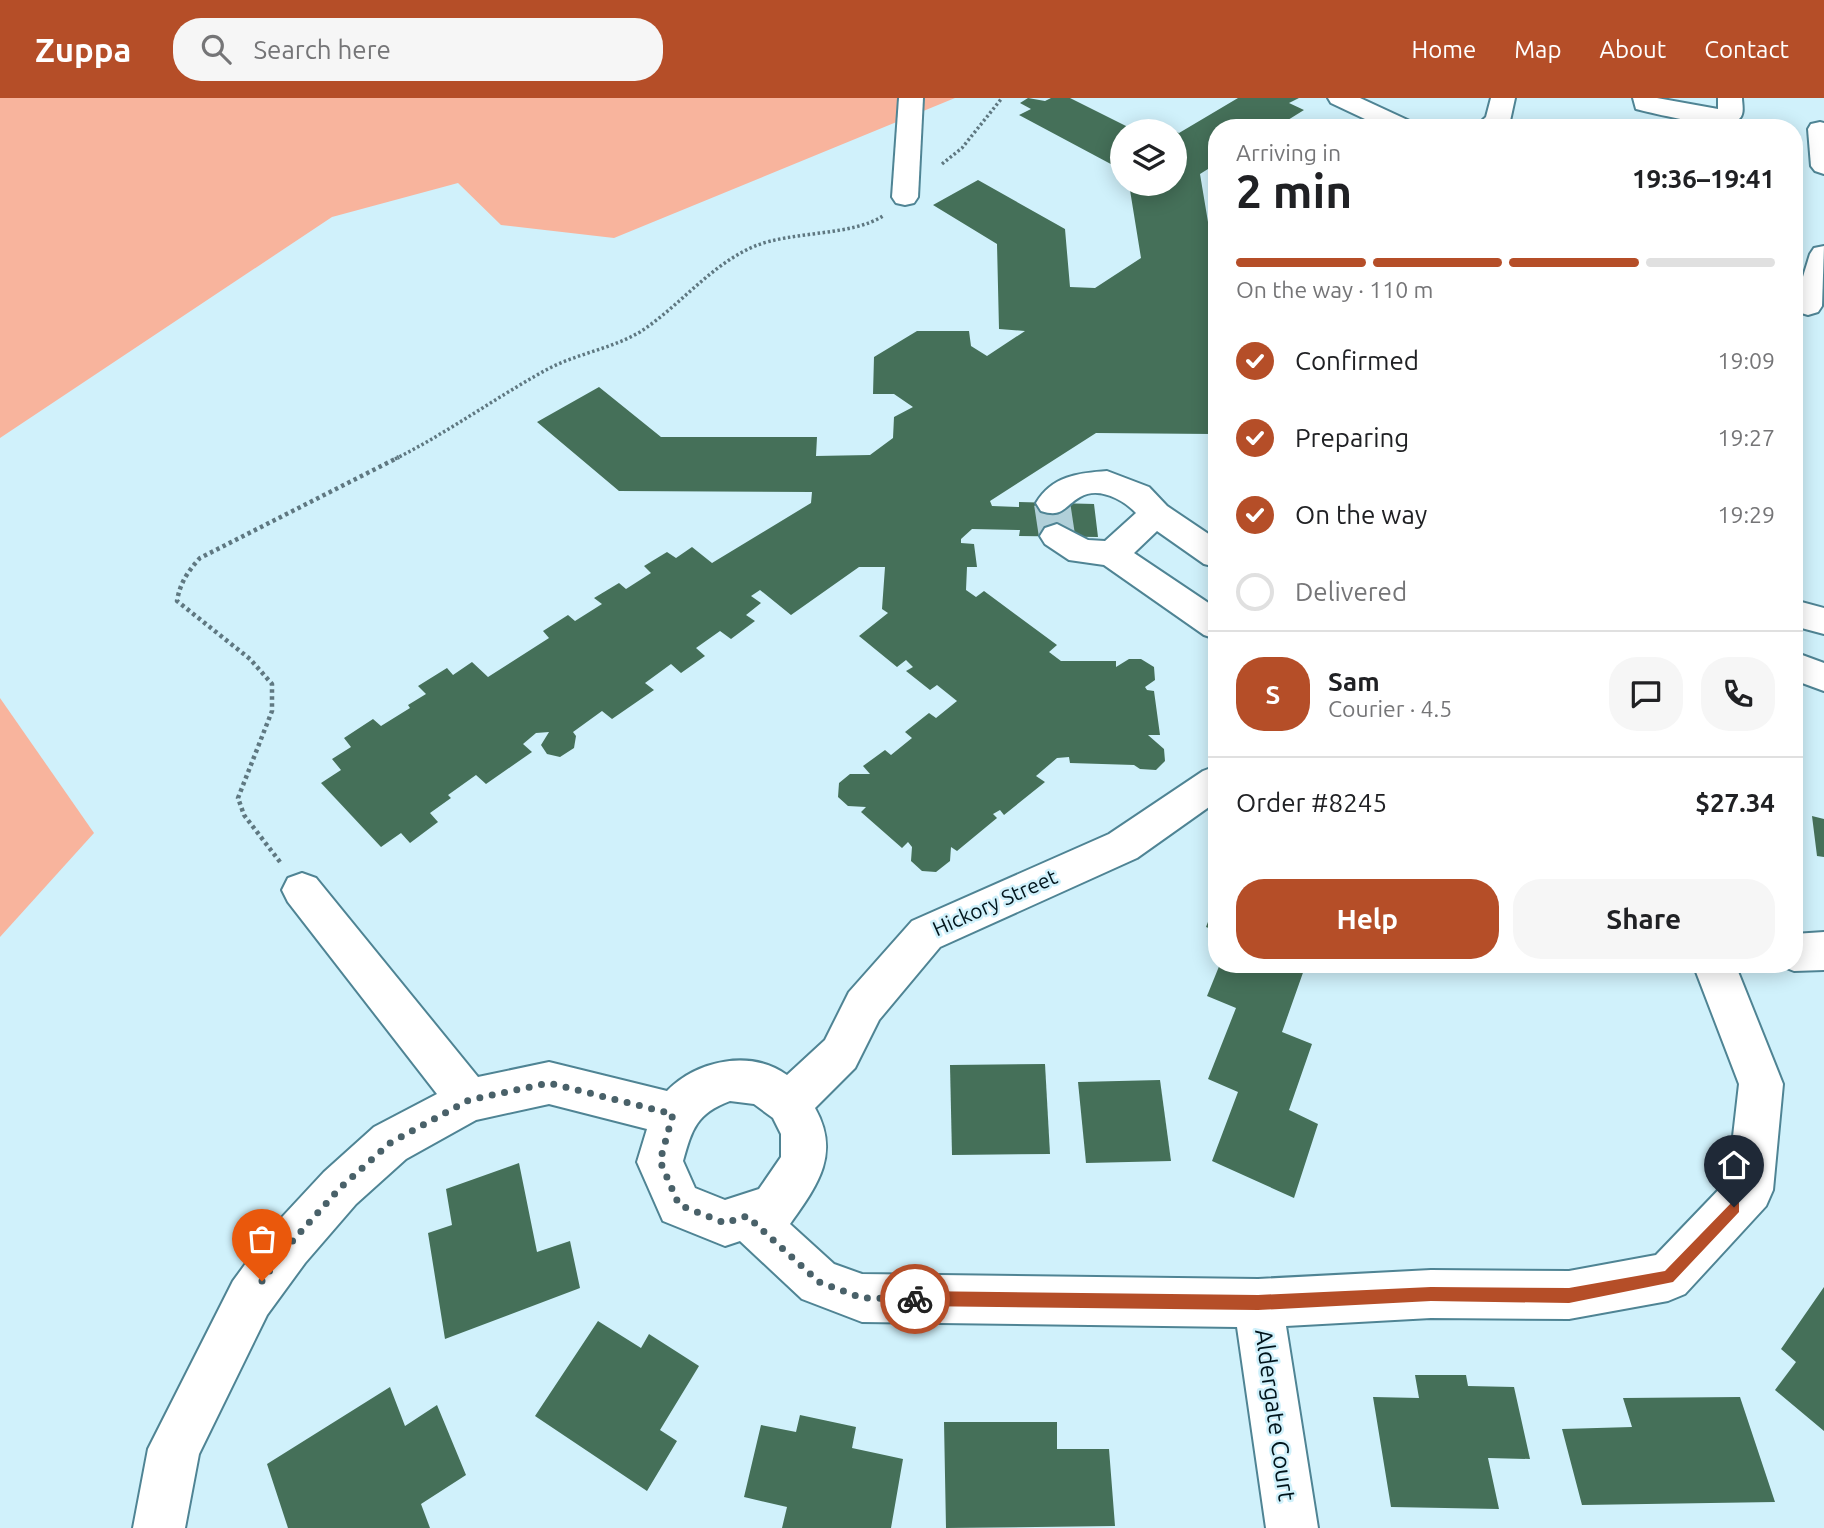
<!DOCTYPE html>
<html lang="en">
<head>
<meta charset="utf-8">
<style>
	body { margin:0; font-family:Ubuntu,sans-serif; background:#f6f6f6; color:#202124; height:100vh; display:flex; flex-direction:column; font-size:26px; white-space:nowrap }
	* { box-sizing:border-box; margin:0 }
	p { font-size:23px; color:#757577 }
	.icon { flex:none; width:38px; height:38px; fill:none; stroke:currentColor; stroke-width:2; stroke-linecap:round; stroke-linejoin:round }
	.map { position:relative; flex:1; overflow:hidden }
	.details { position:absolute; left:1208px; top:21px; width:595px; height:854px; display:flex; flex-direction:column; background:#fff; border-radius:28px; box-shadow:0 4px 18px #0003 }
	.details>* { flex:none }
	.buttons { position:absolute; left:1110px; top:21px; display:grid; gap:14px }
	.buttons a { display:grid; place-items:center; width:77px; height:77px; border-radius:50%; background:#fff; box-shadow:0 4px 18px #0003; font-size:35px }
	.pin { position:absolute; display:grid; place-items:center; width:60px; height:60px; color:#fff; margin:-72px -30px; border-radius:50% 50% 50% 0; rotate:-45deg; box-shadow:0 0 7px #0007 }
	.pin .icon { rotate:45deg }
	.courier { position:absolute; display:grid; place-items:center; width:70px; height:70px; margin:-35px; border:5px solid #b54e28; border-radius:50%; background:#fff; color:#222; box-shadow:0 2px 9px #0007 }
	.overview em { font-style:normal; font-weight:700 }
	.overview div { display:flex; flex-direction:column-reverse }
	.overview { display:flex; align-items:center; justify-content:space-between; height:119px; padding:0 28px }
	h1 { font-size:46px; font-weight:700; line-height:52px }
	.bar { display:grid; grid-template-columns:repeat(4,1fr); gap:10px 7px; align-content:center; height:84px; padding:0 28px }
	.bar i { height:9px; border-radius:5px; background:#e0e0e0 }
	.bar .current { background:#b54e28 }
	.bar p { grid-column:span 4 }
	.line { display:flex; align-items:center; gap:18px; padding:0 28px; border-top:2px solid #e0e0e0 }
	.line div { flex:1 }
	.round { display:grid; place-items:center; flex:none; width:74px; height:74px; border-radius:28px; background:#f6f6f6 }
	ol { padding:0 28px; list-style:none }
	li { display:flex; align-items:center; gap:21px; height:77px }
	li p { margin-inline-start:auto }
	li .icon { padding:7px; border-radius:50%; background:#b54e28; color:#fff; stroke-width:4 }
	li:last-child { color:#757577 }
	li i { width:38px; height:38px; border:4px solid #e0e0e0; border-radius:50% }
	.button { display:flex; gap:14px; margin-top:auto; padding:14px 28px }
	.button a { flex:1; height:80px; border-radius:28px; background:#b54e28; color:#fff; font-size:28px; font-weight:700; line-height:80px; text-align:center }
	.button a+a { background:#f6f6f6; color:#202124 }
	header { display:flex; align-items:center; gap:42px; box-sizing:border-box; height:98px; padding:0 35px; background:#b54e28; color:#fff }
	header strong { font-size:33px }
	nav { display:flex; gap:38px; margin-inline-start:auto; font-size:24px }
	.search { width:490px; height:63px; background:#f6f6f6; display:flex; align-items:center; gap:18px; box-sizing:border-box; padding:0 24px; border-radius:28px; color:#757577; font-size:26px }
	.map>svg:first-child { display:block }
	.green { fill:#f8b49d }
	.building { fill:#457059 }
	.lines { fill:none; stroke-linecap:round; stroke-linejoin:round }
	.minor-tunnel { stroke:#b1d0d9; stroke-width:36; stroke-dasharray:36 18; stroke-linecap:butt }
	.minor-casing { stroke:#4f8494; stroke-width:4 }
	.path-far1 { stroke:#5f7881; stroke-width:3.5; stroke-dasharray:2.5 2.5; stroke-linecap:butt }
	.path { stroke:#5f7881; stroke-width:4.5; stroke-dasharray:3.5 3.5; stroke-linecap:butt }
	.minor { fill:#fff; fill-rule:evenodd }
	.route { fill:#b54e28 }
	.done { stroke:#496169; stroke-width:7; stroke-dasharray:0 12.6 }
	.labels { text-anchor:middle; stroke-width:5; stroke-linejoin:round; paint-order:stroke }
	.street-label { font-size:21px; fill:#01141b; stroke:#d0f1fb }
	.near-street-label { font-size:24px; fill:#01141b; stroke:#d0f1fb }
</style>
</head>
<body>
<header>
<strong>Zuppa</strong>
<div class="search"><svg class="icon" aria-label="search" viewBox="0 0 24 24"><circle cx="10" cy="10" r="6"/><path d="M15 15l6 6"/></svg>Search here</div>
<nav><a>Home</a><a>Map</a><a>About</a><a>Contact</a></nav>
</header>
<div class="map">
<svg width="1824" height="1430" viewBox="0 0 1824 1430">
	<rect width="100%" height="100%" fill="#d0f1fb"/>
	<g class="green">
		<polygon points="0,0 955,0 614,140 501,127 458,85 332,119 0,340"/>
		<polygon points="0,600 94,735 0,839"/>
	</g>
	<g class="building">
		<polygon points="1028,0 1045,3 1051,0 1070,0 1136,33 1122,33 1122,72 1019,17 1031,11 1020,5"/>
		<polygon points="1238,0 1299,0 1289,5 1304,12 1275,30 1216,30 1216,66 1200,76 1213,154 1216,156 1216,339 1212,336 1096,335 990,403 992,408 1019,409 1019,404 1094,406 1098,439 1019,438 1020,432 972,431 961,441 961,445 974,446 977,469 967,469 966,492 976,499 984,493 1057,547 1049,554 1061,563 1116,563 1116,569 1129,561 1141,561 1154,569 1155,582 1145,589 1147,592 1154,593 1160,637 1148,637 1164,651 1165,663 1156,672 1140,671 1134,667 1070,665 1069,659 1057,660 1036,678 1045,684 1004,717 1000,712 993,716 997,720 957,753 951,749 950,763 936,774 922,773 911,763 912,749 908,744 902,750 861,714 866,709 848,708 838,699 839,685 850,676 870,676 863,668 885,652 891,657 912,640 905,634 929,615 936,620 957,603 937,587 930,592 906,573 913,569 906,562 897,569 859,538 888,515 882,511 885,469 859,469 791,517 760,492 751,498 761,505 746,517 755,523 731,541 720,533 696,550 705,558 681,575 671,566 645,585 654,592 612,621 602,613 573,634 576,638 574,650 560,659 547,656 541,647 549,634 536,635 523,646 532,654 486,686 476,677 448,697 451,700 430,715 438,724 410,745 401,735 381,749 321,685 341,672 332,661 351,649 344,640 373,621 381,628 410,610 408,607 426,596 418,588 447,570 453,577 472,564 488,579 549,540 543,533 568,517 575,523 602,506 594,500 619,485 626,491 651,475 644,468 667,454 676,460 692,449 712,465 811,405 812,394 619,393 537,324 599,289 661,339 817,339 816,358 870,357 893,340 894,319 913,309 894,296 873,296 874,259 917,233 969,233 971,248 987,258 1025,233 999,231 997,146 933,107 978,82 1065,131 1070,189 1095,190 1141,160 1129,86 1174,86 1174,33 1140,33 1148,28 1165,28 1179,35"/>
		<polygon points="1812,718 1824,721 1824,759 1817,758"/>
		<polygon points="1216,803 1216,833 1206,829"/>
		<polygon points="1220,866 1299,866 1305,869 1282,934 1312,946 1289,1012 1318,1026 1294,1100 1212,1063 1238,994 1208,981 1236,910 1207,898"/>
		<polygon points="1045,966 1050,1056 952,1057 950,967"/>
		<polygon points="1160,982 1171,1063 1086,1065 1078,984"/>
		<polygon points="519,1065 537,1154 570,1143 580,1190 445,1241 428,1135 452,1127 446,1091"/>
		<polygon points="1824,1189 1824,1333 1775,1292 1796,1264 1781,1251"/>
		<polygon points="598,1223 641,1250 649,1236 699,1268 660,1332 677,1343 647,1393 535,1318"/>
		<polygon points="1415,1277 1466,1277 1468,1288 1514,1289 1530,1361 1488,1360 1499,1411 1391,1409 1373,1299 1419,1300"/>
		<polygon points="390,1289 405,1328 437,1307 466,1377 421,1406 430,1430 288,1430 267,1366"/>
		<polygon points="1740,1299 1775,1404 1582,1407 1562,1331 1632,1329 1623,1300"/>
		<polygon points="800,1317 856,1329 852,1350 903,1361 891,1430 782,1430 787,1409 744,1399 761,1327 796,1334"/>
		<polygon points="944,1324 1057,1324 1057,1351 1109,1351 1115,1428 946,1430"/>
	</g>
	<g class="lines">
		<polyline class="minor-tunnel" points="1052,405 1057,438"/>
		<g class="minor-casing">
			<g id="minor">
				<polygon points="899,0 923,0 918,99 914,105 905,107 896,105 892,99"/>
				<polygon points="1328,0 1360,0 1414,25 1417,30 1384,30 1331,5"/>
				<polygon points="1491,0 1515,0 1510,23 1504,30 1474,30 1486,19"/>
				<path d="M1633 0H1657L1718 11V0H1742C1742 6 1745 16 1739 21 1724 33 1656 16 1636 11Z"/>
				<polygon points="1820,24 1824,25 1824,76 1815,73 1811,68 1808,31 1811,26"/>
				<polygon points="1824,148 1822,208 1818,214 1808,217 1798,214 1794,208 1810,156 1814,150"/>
				<path d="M1107 373 1149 389 1167 408 1216 441V469L1204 466 1157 433 1134 455 1216 510V541L1204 537 1104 467 1069 462 1045 446 1040 438 1045 430 1057 426 1088 442 1105 443 1136 415C1123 401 1098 388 1080 399 1063 409 1063 420 1041 413L1036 405C1052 378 1078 375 1107 373Z"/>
				<polygon points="1794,502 1824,510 1824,536 1794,528"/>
				<polygon points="1794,554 1824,565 1824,593 1794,582"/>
				<path d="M1216 668V704L1137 760 940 849 879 922 855 970 815 1010C841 1056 817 1088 790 1126L834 1166 862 1176 1258 1181 1431 1172 1569 1173 1656 1157 1728 1082 1739 986 1693 866H1735L1783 986 1773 1092 1766 1108 1685 1196 1668 1203 1569 1221 1431 1220 1286 1228 1318 1430H1266L1237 1229 862 1224 802 1201 740 1143 725 1148 663 1123 637 1064 647 1031 549 1006 476 1022 406 1061 356 1106 305 1165 267 1217 199 1356 185 1430H133L148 1351 233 1183 271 1131 324 1074 374 1029 437 996 288 804 282 792 288 780 302 775 316 780 478 979 549 964 667 993C697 962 751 951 787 977L825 942 849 894 912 823 1109 736 1203 673ZM730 1003 754 1006 773 1020 781 1036V1059L759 1091 725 1102 695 1090 683 1063C692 1031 696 1016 730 1003Z"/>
				<polygon points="1824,834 1824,872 1794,873 1779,867 1794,866 1794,836"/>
			</g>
		</g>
		<g class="path-far1">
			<polyline points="942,66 962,50 1002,0"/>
			<path d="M395 361C447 335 495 300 546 272 575 256 611 251 640 234 680 208 710 167 755 148 792 133 852 138 883 118"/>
		</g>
		<path class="path" d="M280 764 244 717 238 700 272 613V586L250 561 177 503C180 485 188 473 200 460L399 359"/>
		<use href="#minor" class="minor"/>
	</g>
	<polygon class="route" points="1734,1102 1739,1104 1739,1114 1673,1184 1569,1205 1431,1203 1258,1212 915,1208 908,1201 915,1193 1258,1197 1431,1189 1569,1190 1665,1173"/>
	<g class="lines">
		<polyline class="done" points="262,1183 288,1148 340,1090 390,1045 469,1002 549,985 673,1016 660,1063 679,1107 725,1125 747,1118 819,1184 862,1200 915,1201"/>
	</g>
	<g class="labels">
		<g class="street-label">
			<text transform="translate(995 805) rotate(-24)" y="7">Hickory Street</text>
		</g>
		<g class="near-street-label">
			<text transform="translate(1275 1317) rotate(82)" y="8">Aldergate Court</text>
		</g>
	</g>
</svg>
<div class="buttons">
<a><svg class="icon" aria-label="layers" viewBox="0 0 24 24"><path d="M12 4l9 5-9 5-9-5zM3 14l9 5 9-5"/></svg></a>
</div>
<div class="pin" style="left:262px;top:1183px;background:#ea580c"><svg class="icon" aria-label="bag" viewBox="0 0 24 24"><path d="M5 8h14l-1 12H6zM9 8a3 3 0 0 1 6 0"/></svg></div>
<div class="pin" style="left:1734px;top:1109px;background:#1f2937"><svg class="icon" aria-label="home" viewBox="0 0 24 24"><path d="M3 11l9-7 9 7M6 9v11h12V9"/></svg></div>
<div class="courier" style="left:915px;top:1201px"><svg class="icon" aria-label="bike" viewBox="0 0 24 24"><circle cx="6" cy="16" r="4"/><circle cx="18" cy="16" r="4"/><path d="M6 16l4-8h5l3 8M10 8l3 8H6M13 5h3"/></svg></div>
<section class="details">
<div class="overview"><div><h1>2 min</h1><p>Arriving in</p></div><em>19:36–19:41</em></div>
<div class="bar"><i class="current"></i><i class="current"></i><i class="current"></i><i></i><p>On the way · 110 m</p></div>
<ol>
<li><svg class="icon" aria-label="check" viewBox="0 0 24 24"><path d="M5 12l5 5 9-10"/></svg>Confirmed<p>19:09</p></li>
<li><svg class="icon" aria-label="check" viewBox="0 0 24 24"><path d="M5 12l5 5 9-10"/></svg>Preparing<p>19:27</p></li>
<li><svg class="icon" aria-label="check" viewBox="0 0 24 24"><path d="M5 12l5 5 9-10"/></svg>On the way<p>19:29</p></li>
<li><i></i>Delivered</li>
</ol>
<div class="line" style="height:126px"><b class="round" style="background:#b54e28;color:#fff">S</b><div><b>Sam</b><p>Courier · 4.5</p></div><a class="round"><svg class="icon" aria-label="chat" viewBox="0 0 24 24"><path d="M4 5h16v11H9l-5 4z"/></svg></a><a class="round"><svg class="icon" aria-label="phone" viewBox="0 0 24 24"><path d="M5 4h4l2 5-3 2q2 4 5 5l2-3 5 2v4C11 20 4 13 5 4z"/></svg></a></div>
<div class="line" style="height:91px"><div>Order #8245</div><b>$27.34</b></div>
<div class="button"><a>Help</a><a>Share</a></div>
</section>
</div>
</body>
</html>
